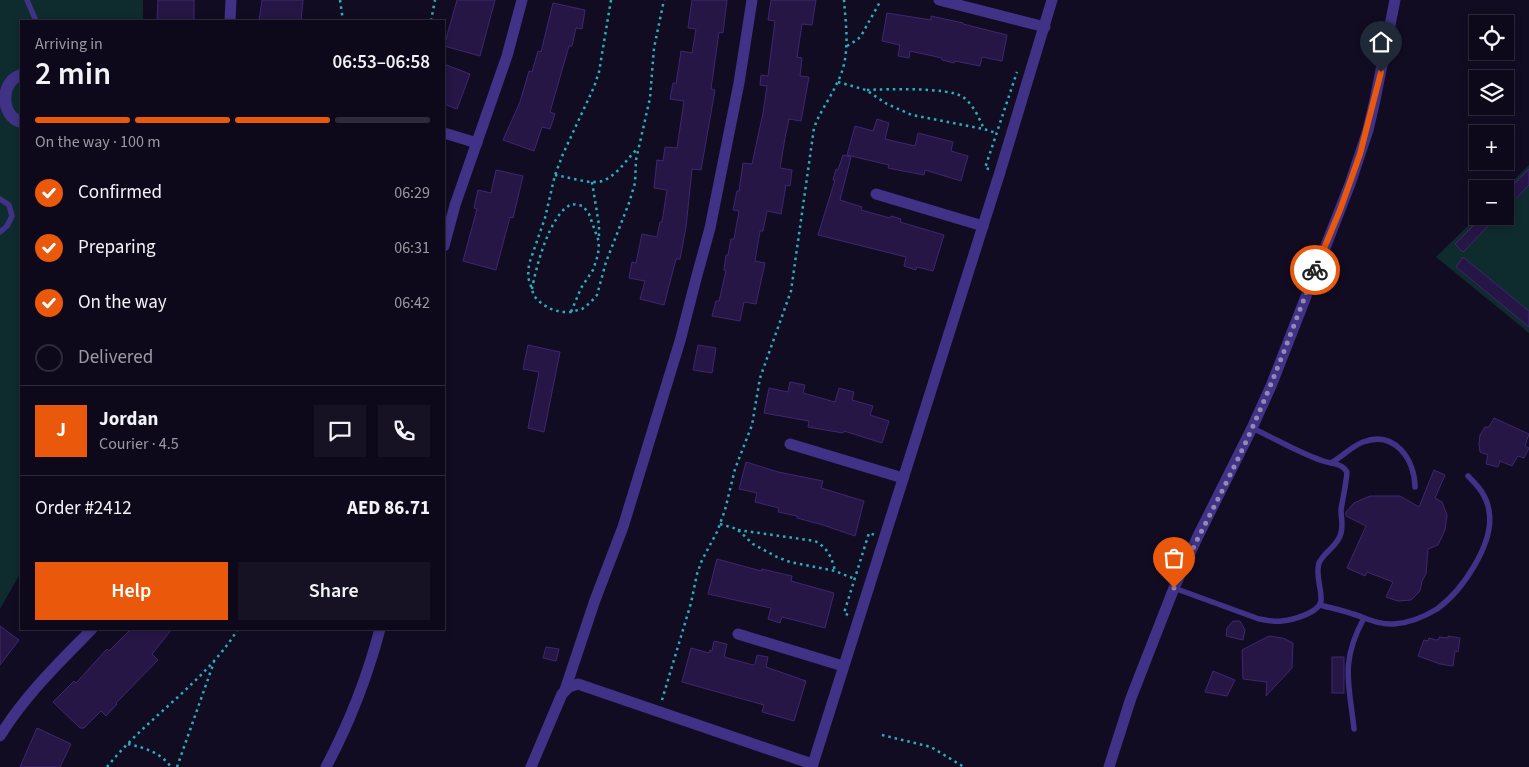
<!DOCTYPE html>
<html lang="en">
<head>
<meta charset="utf-8">
<style>
	body { margin:0; font-family:"Source Sans 3",sans-serif; background:#171223; color:#f1f3f6; height:100vh; display:flex; flex-direction:column; font-size:19px; white-space:nowrap }
	* { box-sizing:border-box; margin:0 }
	p { font-size:16px; color:#9b9aa2 }
	.icon { flex:none; width:28px; height:28px; fill:none; stroke:currentColor; stroke-width:2; stroke-linecap:round; stroke-linejoin:round }
	.map { position:relative; flex:1; overflow:hidden }
	.details { position:absolute; left:20px; top:20px; width:425px; height:610px; display:flex; flex-direction:column; background:#0e091a; border-radius:0px; box-shadow:0 2px 8px #0003,0 0 0 1px #2e2a39 }
	.details>* { flex:none }
	.tools { position:absolute; left:1469px; top:15px; display:grid; gap:10px }
	.tools a { display:grid; place-items:center; width:45px; height:45px; border-radius:0px; background:#0e091a; box-shadow:0 2px 8px #0003,0 0 0 1px #2e2a39; font-size:25px }
	.pin { position:absolute; display:grid; place-items:center; width:42px; height:42px; color:#fff; margin:-51px -21px; border-radius:50% 50% 50% 0; rotate:-45deg; box-shadow:0 0 5px #0007 }
	.pin .icon { rotate:45deg }
	.courier { position:absolute; display:grid; place-items:center; width:50px; height:50px; margin:-25px; border:4px solid #ea580c; border-radius:50%; background:#fff; color:#222; box-shadow:0 1px 6px #0007 }
	.summary em { font-style:normal; font-weight:600 }
	.summary div { display:flex; flex-direction:column-reverse }
	.summary { display:flex; align-items:center; justify-content:space-between; height:85px; padding:0 15px }
	h1 { font-size:32px; font-weight:600; line-height:38px }
	.bar { display:grid; grid-template-columns:repeat(4,1fr); gap:8px 5px; align-content:center; height:60px; padding:0 15px }
	.bar i { height:6px; border-radius:4px; background:#2e2a39 }
	.bar .selected { background:#ea580c }
	.bar p { grid-column:span 4 }
	.line { display:flex; align-items:center; gap:12px; padding:0 15px; border-top:1px solid #2e2a39 }
	.line div { flex:1 }
	.round { display:grid; place-items:center; flex:none; width:52px; height:52px; border-radius:0px; background:#171223 }
	ol { padding:0 15px; list-style:none }
	li { display:flex; align-items:center; gap:15px; height:55px }
	li p { margin-inline-start:auto }
	li .icon { padding:5px; border-radius:50%; background:#ea580c; color:#fff; stroke-width:4 }
	li:last-child { color:#9b9aa2 }
	li i { width:28px; height:28px; border:2px solid #2e2a39; border-radius:50% }
	.action { display:flex; gap:10px; margin-top:auto; padding:10px 15px }
	.action a { flex:1; height:58px; border-radius:0px; background:#ea580c; color:#fff; font-size:20px; font-weight:600; line-height:58px; text-align:center }
	.action a+a { background:#171223; color:#f1f3f6 }
	.map>svg:first-child { display:block }
	.green { fill:#0e2b2d }
	.building { fill:#251645; stroke:#3f2673 }
	.lines { fill:none; stroke-linecap:round; stroke-linejoin:round }
	.path { stroke:#24b3bd; stroke-width:2.5; stroke-dasharray:2.5 4; stroke-linecap:butt }
	.service { stroke:#403286; stroke-width:5.5 }
	.minor { stroke:#403286; stroke-width:11 }
	.tertiary { stroke:#403286; stroke-width:12 }
	.done { stroke:#9389b2; stroke-width:5; stroke-dasharray:0 9 }
	.route { stroke:#ea580c; stroke-width:6 }
</style>
</head>
<body>
<div class="map">
<svg width="1529" height="767" viewBox="0 0 1529 767">
	<rect width="100%" height="100%" fill="#120c23"/>
	<g class="green">
		<polygon points="0,0 143,0 143,21 21,21 21,572 0,609"/>
		<polygon points="1529,165 1529,333 1436,257 1478,216 1505,216 1505,189"/>
	</g>
	<g class="building">
		<polygon points="158,0 194,0 194,21 157,21"/>
		<polygon points="262,0 303,0 301,21 259,21"/>
		<polygon points="457,0 495,0 480,56 444,46"/>
		<polygon points="692,0 727,0 723,33 719,32 711,89 715,90 701,170 692,169 686,227 680,259 676,259 664,305 640,299 645,281 629,278 632,262 636,263 642,234 657,237 660,222 662,222 667,190 654,188 657,160 663,161 665,147 677,148 684,101 670,99 673,83 676,84 681,51 692,53 696,29 688,28"/>
		<polygon points="771,0 816,0 812,25 802,24 797,57 802,58 800,76 809,77 801,121 789,119 785,138 780,168 792,170 790,186 786,185 781,214 767,211 763,231 760,231 755,261 765,263 756,304 744,302 740,321 712,316 716,301 719,301 726,271 724,270 726,255 728,255 731,239 734,239 739,211 733,210 737,191 739,191 743,163 752,164 763,113 767,86 760,85 761,75 768,76 775,21 768,20"/>
		<polygon points="553,3 585,10 582,29 576,28 572,46 569,46 550,112 555,114 550,129 542,127 534,151 503,140 520,102 529,71 532,72 538,51 541,52"/>
		<polygon points="887,13 931,20 931,16 963,23 963,24 1007,35 1002,61 982,57 980,66 955,61 954,63 942,60 942,58 910,51 909,58 898,56 900,45 882,41"/>
		<polygon points="444,64 470,74 457,109 444,104"/>
		<polygon points="877,119 889,123 885,139 915,146 918,133 953,142 951,151 968,156 961,181 925,170 924,175 903,171 888,168 889,165 847,155 855,126 873,131"/>
		<polygon points="843,155 851,157 840,200 862,207 861,210 890,218 891,216 901,219 900,222 944,235 933,271 917,267 916,270 904,266 906,257 818,235 835,180 833,180 836,169 838,170"/>
		<polygon points="1529,169 1529,185 1505,210 1505,193"/>
		<polygon points="496,170 523,176 513,218 510,217 496,270 463,261 477,209 474,208 478,190 491,193"/>
		<polygon points="1483,216 1498,216 1463,252 1455,244"/>
		<polygon points="1463,257 1529,311 1529,327 1456,267"/>
		<polygon points="528,345 560,352 544,432 528,428 539,372 523,369"/>
		<polygon points="698,345 716,348 712,373 693,370"/>
		<polygon points="790,382 805,385 803,393 835,402 839,388 854,392 852,400 873,406 870,415 889,421 882,443 844,431 843,433 808,427 809,421 764,413 769,388 788,392"/>
		<polygon points="1494,418 1529,434 1525,446 1529,448 1524,458 1518,456 1512,466 1500,461 1498,467 1486,464 1488,455 1480,452 1479,444 1480,435 1485,427 1489,427"/>
		<polygon points="746,462 778,472 823,481 821,488 864,501 855,536 823,525 797,518 797,516 778,512 779,508 755,502 757,493 739,489"/>
		<polygon points="1434,470 1445,475 1435,498 1442,502 1447,515 1445,530 1438,545 1428,549 1426,574 1422,581 1420,591 1411,600 1398,601 1386,597 1393,582 1367,572 1365,576 1347,568 1366,526 1346,516 1346,512 1354,503 1370,496 1400,496 1419,507"/>
		<polygon points="717,559 761,571 762,569 792,576 791,581 834,593 825,628 782,617 780,623 768,619 771,608 708,594"/>
		<polygon points="1233,621 1240,621 1245,630 1243,640 1226,636 1227,628"/>
		<polygon points="0,626 19,640 0,665"/>
		<polygon points="131,629 172,629 152,654 158,660 116,703 117,704 106,716 101,711 84,728 80,728 53,702 74,681 76,683 107,649 109,651"/>
		<polygon points="1269,636 1283,638 1293,643 1292,668 1266,696 1267,682 1243,679 1242,650"/>
		<polygon points="1448,636 1460,638 1458,652 1455,651 1453,666 1440,664 1418,656 1424,640 1428,641 1429,638 1436,640 1439,639 1439,637 1448,638"/>
		<polygon points="714,641 727,644 724,657 753,665 755,664 757,655 768,657 766,667 806,681 794,721 762,712 764,705 682,682 691,648 709,653 710,650 712,651"/>
		<polygon points="546,647 559,649 556,661 543,658"/>
		<rect x="1332" y="657" width="12" height="36"/>
		<polygon points="1213,671 1235,680 1227,696 1205,692"/>
		<polygon points="37,728 71,744 60,767 20,767"/>
	</g>
	<g class="lines">
		<g class="path">
			<polyline points="340,0 343,21"/>
			<polyline points="611,0 599,72 594,87 563,154 555,175 545,218 529,264 528,277 534,296 542,304 551,309 561,312 571,312 582,309 590,303 597,295 606,262 629,203 635,183 636,160 650,98 654,48 664,0"/>
			<polyline points="431,21 435,0"/>
			<polyline points="847,46 857,40 861,36 881,0"/>
			<polyline points="838,82 866,90 887,104 912,115 984,129 996,133"/>
			<path d="M867 90C887 89 948 87 963 97 973 104 979 118 984 129"/>
			<polyline points="989,169 985,168 1017,72"/>
			<path d="M555 175C568 177 582 182 595 182 612 183 626 160 637 149"/>
			<polyline points="592,182 599,225 599,240"/>
			<path d="M532 289C536 267 550 213 572 204L583 206 589 214 599 242 598 255 593 270 581 288 571 312"/>
			<polyline points="720,524 737,529 753,544 777,557 790,562 835,571 855,579"/>
			<path d="M738 530 815 541C828 548 832 558 835 571"/>
			<polyline points="848,615 844,613 869,533 875,535"/>
			<path d="M662 700 691 603 697 574 702 560 717 532 725 510 735 469 752 425 760 378 791 291 814 128C820 111 830 99 837 83 851 57 846 28 844 0"/>
			<polyline points="882,735 931,747 964,767"/>
			<path d="M128 744C145 748 160 752 171 767"/>
			<path d="M107 767C147 717 205 683 238 629"/>
			<polyline points="177,767 214,662"/>
		</g>
		<g class="service">
			<polyline points="27,0 36,21"/>
			<polyline points="0,199 9,205 12,216 7,226 0,232"/>
			<path d="M1331 463C1342 457 1352 446 1363 442 1395 430 1415 460 1415 487"/>
			<path d="M1174 588 1259 619C1266 620 1274 622 1282 621 1292 620 1319 613 1321 601 1322 588 1315 576 1319 563 1324 552 1336 547 1340 536 1344 527 1341 519 1341 510 1343 497 1346 485 1347 472 1342 463 1332 464 1323 461 1299 453 1276 439 1252 428"/>
			<path d="M1320 605C1331 608 1342 610 1353 614 1366 618 1379 625 1394 624 1408 623 1424 617 1437 609 1462 591 1495 543 1489 511 1487 496 1478 486 1468 476"/>
			<path d="M1354 729C1349 683 1340 662 1364 618"/>
		</g>
		<g class="minor">
			<polyline points="939,0 1045,27"/>
			<polyline points="230,21 231,0"/>
			<polyline points="444,133 477,143"/>
			<polyline points="876,194 983,226"/>
			<polyline points="444,246 455,205 507,56 522,0"/>
			<polyline points="790,444 903,478"/>
			<polyline points="738,634 843,666"/>
			<polyline points="565,690 595,600 623,527 680,341 696,279 710,228 739,83 752,0"/>
			<path d="M0 736C25 695 59 663 92 629"/>
			<path d="M326 767C350 722 367 678 380 629"/>
			<polyline points="531,767 562,694 569,687 578,684 812,764"/>
			<polyline points="812,767 1000,172 1052,0"/>
			<polyline points="1109,767 1131,698 1174,588 1198,536 1252,428 1271,386 1350,184 1368,130 1375,100 1395,0"/>
		</g>
		<path class="tertiary" d="M21 75C0 81 0 116 21 122"/>
	</g>
	<g class="lines">
		<path class="done" d="M1174 588C1199 533 1229 481 1253 426 1276 375 1295 322 1315 270"/>
		<polyline class="route" points="1315,270 1340,210 1360,154 1381,72"/>
	</g>
</svg>
<div class="tools">
<a><svg class="icon" aria-label="locate" viewBox="0 0 24 24"><circle cx="12" cy="12" r="6"/><path d="M12 2v4M12 18v4M2 12h4M18 12h4"/></svg></a>
<a><svg class="icon" aria-label="layers" viewBox="0 0 24 24"><path d="M12 4l9 5-9 5-9-5zM3 14l9 5 9-5"/></svg></a>
<a>+</a>
<a>−</a>
</div>
<div class="pin" style="left:1174px;top:588px;background:#ea580c"><svg class="icon" aria-label="bag" viewBox="0 0 24 24"><path d="M5 8h14l-1 12H6zM9 8a3 3 0 0 1 6 0"/></svg></div>
<div class="pin" style="left:1381px;top:72px;background:#1f2937"><svg class="icon" aria-label="home" viewBox="0 0 24 24"><path d="M3 11l9-7 9 7M6 9v11h12V9"/></svg></div>
<div class="courier" style="left:1315px;top:270px"><svg class="icon" aria-label="bike" viewBox="0 0 24 24"><circle cx="6" cy="16" r="4"/><circle cx="18" cy="16" r="4"/><path d="M6 16l4-8h5l3 8M10 8l3 8H6M13 5h3"/></svg></div>
<section class="details">
<div class="summary"><div><h1>2 min</h1><p>Arriving in</p></div><em>06:53–06:58</em></div>
<div class="bar"><i class="selected"></i><i class="selected"></i><i class="selected"></i><i></i><p>On the way · 100 m</p></div>
<ol>
<li><svg class="icon" aria-label="check" viewBox="0 0 24 24"><path d="M5 12l5 5 9-10"/></svg>Confirmed<p>06:29</p></li>
<li><svg class="icon" aria-label="check" viewBox="0 0 24 24"><path d="M5 12l5 5 9-10"/></svg>Preparing<p>06:31</p></li>
<li><svg class="icon" aria-label="check" viewBox="0 0 24 24"><path d="M5 12l5 5 9-10"/></svg>On the way<p>06:42</p></li>
<li><i></i>Delivered</li>
</ol>
<div class="line" style="height:90px"><b class="round" style="background:#ea580c;color:#fff">J</b><div><b>Jordan</b><p>Courier · 4.5</p></div><a class="round"><svg class="icon" aria-label="chat" viewBox="0 0 24 24"><path d="M4 5h16v11H9l-5 4z"/></svg></a><a class="round"><svg class="icon" aria-label="phone" viewBox="0 0 24 24"><path d="M5 4h4l2 5-3 2q2 4 5 5l2-3 5 2v4C11 20 4 13 5 4z"/></svg></a></div>
<div class="line" style="height:65px"><div>Order #2412</div><b>AED 86.71</b></div>
<div class="action"><a>Help</a><a>Share</a></div>
</section>
</div>
</body>
</html>
